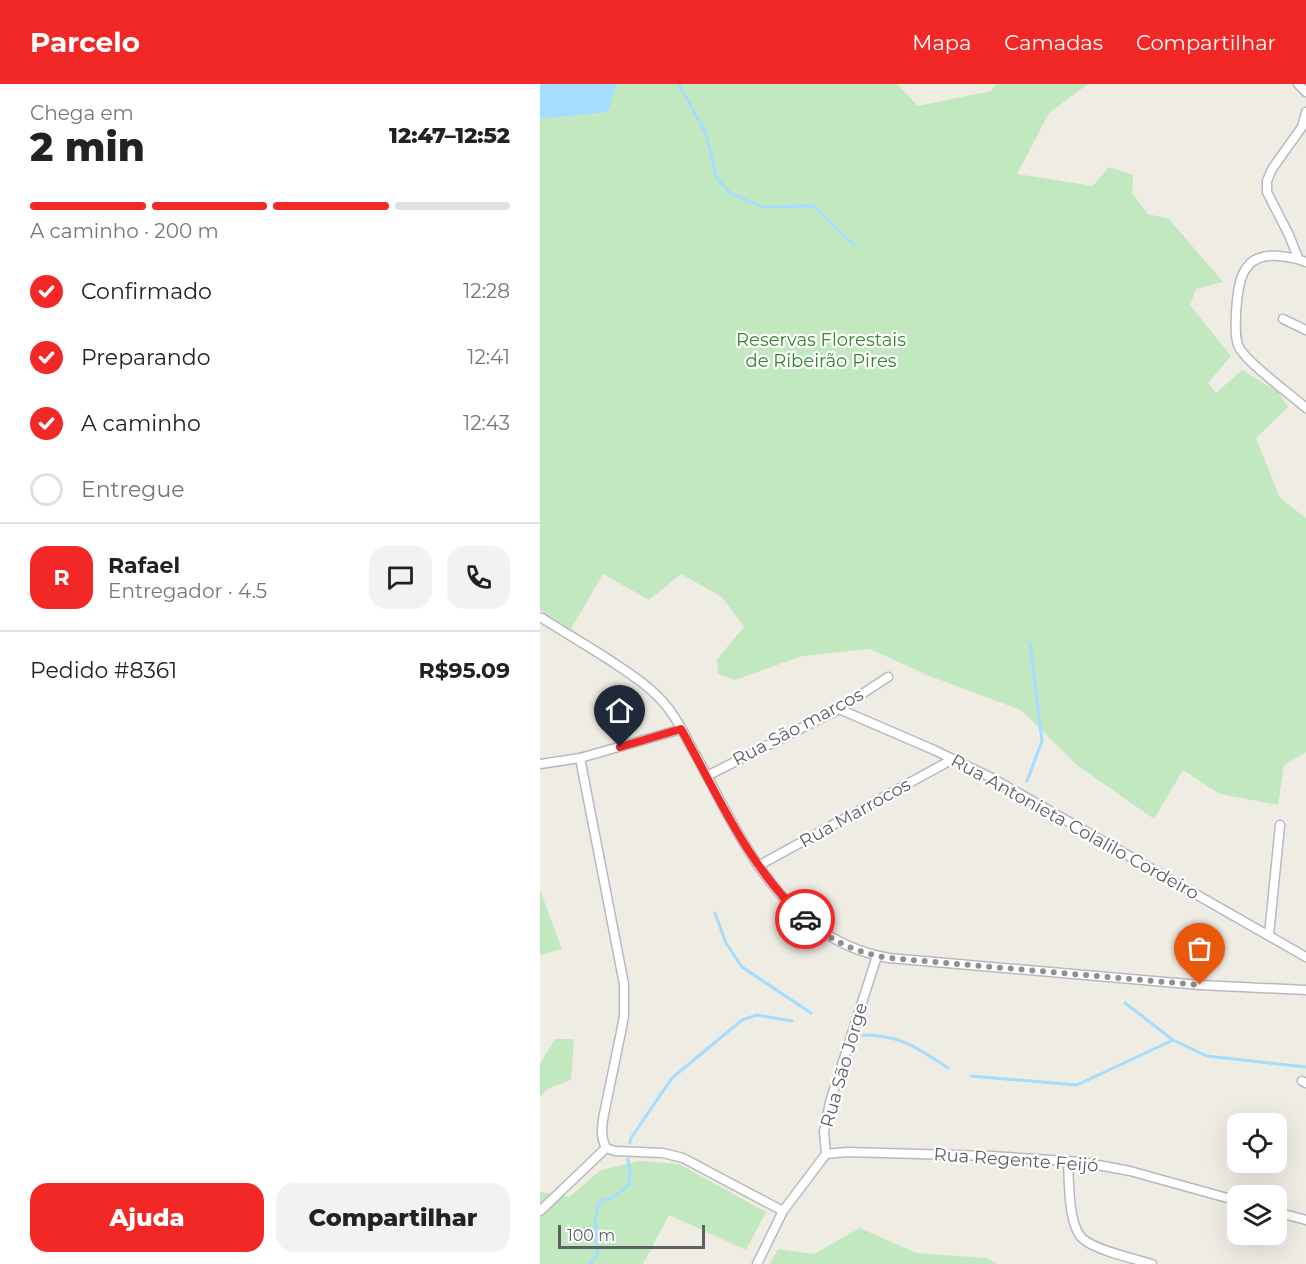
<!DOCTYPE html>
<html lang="pt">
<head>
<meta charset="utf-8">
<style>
	body { margin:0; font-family:Montserrat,sans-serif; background:#f2f2f2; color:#222; height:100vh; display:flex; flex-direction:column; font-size:22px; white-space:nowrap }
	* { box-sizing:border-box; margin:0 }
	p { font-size:20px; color:#767676 }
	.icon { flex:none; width:33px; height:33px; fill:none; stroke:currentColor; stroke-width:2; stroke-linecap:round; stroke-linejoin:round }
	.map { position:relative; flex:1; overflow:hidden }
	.panel { display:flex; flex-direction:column; background:#fff; width:540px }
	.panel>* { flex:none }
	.controls { position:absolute; left:687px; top:1029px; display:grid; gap:12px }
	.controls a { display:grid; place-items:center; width:60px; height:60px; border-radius:12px; background:#fff; box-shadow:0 6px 24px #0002; font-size:30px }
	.scale { position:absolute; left:18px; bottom:15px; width:147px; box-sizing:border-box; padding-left:6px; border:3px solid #5c6065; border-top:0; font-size:16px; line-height:21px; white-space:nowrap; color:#5c6065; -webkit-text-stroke:4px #fff; paint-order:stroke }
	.pin { position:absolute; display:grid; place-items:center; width:51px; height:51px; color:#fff; margin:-62px -26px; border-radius:50% 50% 50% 0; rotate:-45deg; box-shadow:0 0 6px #0007 }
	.pin .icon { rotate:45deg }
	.courier { position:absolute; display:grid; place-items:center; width:60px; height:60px; margin:-30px; border:4px solid #f22826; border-radius:50%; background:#fff; color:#222; box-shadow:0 2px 8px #0007 }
	.summary em { font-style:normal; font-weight:800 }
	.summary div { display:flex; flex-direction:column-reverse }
	.summary { display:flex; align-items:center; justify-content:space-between; height:102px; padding:0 30px }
	h1 { font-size:39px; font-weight:800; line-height:45px }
	.bar { display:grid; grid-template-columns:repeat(4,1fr); gap:9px 6px; align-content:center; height:72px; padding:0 30px }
	.bar i { height:8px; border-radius:4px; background:#e0e0e0 }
	.bar .selected { background:#f22826 }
	.bar p { grid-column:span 4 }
	.line { display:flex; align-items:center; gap:15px; padding:0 30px; border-top:2px solid #e0e0e0 }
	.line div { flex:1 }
	.round { display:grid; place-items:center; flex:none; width:63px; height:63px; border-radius:18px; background:#f2f2f2 }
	ol { padding:0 30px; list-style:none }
	li { display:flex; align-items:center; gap:18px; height:66px }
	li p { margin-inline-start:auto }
	li .icon { padding:6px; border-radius:50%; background:#f22826; color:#fff; stroke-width:4 }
	li:last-child { color:#767676 }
	li i { width:33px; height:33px; border:3px solid #e0e0e0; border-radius:50% }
	.button { display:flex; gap:12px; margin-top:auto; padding:12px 30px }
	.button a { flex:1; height:69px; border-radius:18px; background:#f22826; color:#fff; font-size:24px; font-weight:800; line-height:69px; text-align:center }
	.button a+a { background:#f2f2f2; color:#222 }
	header { display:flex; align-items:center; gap:36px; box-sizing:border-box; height:84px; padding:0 30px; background:#f22826; color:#fff }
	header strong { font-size:28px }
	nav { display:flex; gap:33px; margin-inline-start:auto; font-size:21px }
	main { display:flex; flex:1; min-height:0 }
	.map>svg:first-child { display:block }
	.green { fill:#c1e8bf }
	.water { fill:#a4ddff }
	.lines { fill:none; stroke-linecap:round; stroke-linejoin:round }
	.stream { stroke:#a4ddff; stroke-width:3 }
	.street-casing { stroke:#b6babe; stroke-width:11 }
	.street { stroke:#fff; stroke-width:8 }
	.done { stroke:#8f9191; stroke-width:6; stroke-dasharray:0 10.8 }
	.route { stroke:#f22826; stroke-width:8 }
	.labels { text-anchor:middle; stroke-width:4.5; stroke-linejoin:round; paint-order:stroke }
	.park-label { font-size:18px; fill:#328730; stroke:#fff }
	.street-label { font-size:18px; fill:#5c6065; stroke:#fff }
</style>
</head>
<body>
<header>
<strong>Parcelo</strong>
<nav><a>Mapa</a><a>Camadas</a><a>Compartilhar</a></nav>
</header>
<main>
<section class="panel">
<div class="summary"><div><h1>2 min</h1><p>Chega em</p></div><em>12:47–12:52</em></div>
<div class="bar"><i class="selected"></i><i class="selected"></i><i class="selected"></i><i></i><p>A caminho · 200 m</p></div>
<ol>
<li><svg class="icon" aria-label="check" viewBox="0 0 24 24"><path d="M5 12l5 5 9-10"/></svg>Confirmado<p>12:28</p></li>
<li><svg class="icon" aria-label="check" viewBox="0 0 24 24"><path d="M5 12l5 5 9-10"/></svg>Preparando<p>12:41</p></li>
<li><svg class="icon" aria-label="check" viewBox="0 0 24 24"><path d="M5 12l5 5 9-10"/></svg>A caminho<p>12:43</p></li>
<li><i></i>Entregue</li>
</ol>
<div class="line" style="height:108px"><b class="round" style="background:#f22826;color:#fff">R</b><div><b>Rafael</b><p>Entregador · 4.5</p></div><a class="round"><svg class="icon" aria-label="chat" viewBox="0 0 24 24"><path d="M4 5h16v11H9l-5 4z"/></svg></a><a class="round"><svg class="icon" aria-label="phone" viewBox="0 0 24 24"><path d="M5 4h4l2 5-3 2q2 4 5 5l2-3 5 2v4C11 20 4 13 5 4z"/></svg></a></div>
<div class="line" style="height:78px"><div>Pedido #8361</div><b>R$95.09</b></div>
<div class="button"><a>Ajuda</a><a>Compartilhar</a></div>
</section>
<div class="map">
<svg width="766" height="1180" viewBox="0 0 766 1180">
	<rect width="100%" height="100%" fill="#efece4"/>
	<g class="green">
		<polygon points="77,0 357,0 378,22 451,7 457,0 548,0 509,29 477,90 553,102 569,83 593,91 592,109 608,130 629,135 683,198 656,205 650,221 691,272 668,299 676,309 702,286 738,308 748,323 716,354 740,414 766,434 766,668 744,681 738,721 680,710 643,686 614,735 537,681 481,626 387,591 330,565 262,572 195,596 178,590 177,575 204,543 182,513 141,490 109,516 63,490 31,545 0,526 0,35 68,28"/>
		<polygon points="0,806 22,865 0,871"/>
		<polygon points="15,955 34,955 31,996 7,1005 0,1013 0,980"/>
		<polygon points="100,1077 139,1080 226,1128 206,1166 129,1131 103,1180 0,1180 0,1108 29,1113 61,1086"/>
		<polygon points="320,1144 376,1169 447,1174 457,1180 230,1180 238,1165 274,1170"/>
	</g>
	<polygon class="water" points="0,0 77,0 68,28 0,35"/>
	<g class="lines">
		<g class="stream">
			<polyline points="139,0 166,50 176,92 190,109 222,123 273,122 314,161"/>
			<polyline points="487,697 502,657 490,559"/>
			<polyline points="175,829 186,859 202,883 271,929"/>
			<polyline points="585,919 633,956"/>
			<path d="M323 951C361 951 377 964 408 984"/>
			<polyline points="431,992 537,1001 633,956 667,972 766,983"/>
			<polyline points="90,1059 91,1054 132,994 202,936 217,931 252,937"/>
			<polyline points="50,1180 58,1169 55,1137 58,1122 62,1116 71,1115 89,1101 90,1087 88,1075"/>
		</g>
		<g class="street-casing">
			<g id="street">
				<polyline points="758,0 766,8"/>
				<polyline points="758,174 749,151 727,108 727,97 732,85 762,43 766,28"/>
				<path d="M766 178C757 174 749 173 739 172 701 168 698 199 696 229 696 240 694 255 700 265 710 281 750 310 766 324"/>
				<polyline points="743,235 766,246"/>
				<path d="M2 534C24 548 46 561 68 575 89 589 112 603 128 624 140 639 148 658 158 675 203 758 244 856 349 874L660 901 766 906"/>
				<polyline points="299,625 394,666 452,694 766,873"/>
				<path d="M40 674 84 900V932L81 948 64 1030C62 1042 60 1052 66 1064L75 1067 123 1069 143 1074 243 1127"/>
				<polyline points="0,680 40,674 142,645"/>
				<polyline points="167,692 299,625 348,593"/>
				<polyline points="218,782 413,675"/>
				<polyline points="729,851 740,741"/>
				<polyline points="762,997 766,999"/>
				<polyline points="286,1070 307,1068 451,1072 542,1078 590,1087 698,1117"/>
				<path d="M528 1077C529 1096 528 1140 542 1154 554 1166 595 1175 612 1180"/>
				<polyline points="0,1127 66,1064"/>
				<polyline points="736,1128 766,1136"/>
				<polyline points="217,1180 243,1127 286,1070 284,1048 290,1018 337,872"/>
			</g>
		</g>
		<use href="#street" class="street"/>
	</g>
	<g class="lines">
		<path class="done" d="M265 835C289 856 317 869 349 874L660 901"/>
		<path class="route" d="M80 663 141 645C178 711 208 783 265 835"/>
	</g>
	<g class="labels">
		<g class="park-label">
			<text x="281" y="262">Reservas Florestais<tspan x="281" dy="21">de Ribeirão Pires</tspan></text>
		</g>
		<g class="street-label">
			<text transform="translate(258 643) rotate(-28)" y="6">Rua São marcos</text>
			<text transform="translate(315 729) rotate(-29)" y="6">Rua Marrocos</text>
			<text transform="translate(535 743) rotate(29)" y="6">Rua Antonieta Colalilo Cordeiro</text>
			<text transform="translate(304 981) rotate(-74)" y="6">Rua São Jorge</text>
			<text transform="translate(476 1076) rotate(4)" y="6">Rua Regente Feijó</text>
		</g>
	</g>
</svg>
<div class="controls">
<a><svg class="icon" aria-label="locate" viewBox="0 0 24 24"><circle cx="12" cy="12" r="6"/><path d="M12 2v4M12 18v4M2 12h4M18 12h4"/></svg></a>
<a><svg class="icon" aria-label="layers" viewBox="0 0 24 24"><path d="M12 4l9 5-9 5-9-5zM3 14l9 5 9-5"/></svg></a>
</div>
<div class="scale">100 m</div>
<div class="pin" style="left:660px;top:901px;background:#ea580c"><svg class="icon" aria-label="bag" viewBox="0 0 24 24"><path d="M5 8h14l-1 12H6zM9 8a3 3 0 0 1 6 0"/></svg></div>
<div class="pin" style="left:80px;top:663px;background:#1f2937"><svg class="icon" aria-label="home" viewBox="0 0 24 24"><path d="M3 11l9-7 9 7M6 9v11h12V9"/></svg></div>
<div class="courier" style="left:265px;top:835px"><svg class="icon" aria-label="car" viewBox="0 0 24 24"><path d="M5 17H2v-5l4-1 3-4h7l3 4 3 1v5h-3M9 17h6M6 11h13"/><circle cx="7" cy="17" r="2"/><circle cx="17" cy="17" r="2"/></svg></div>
</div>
</main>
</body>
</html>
